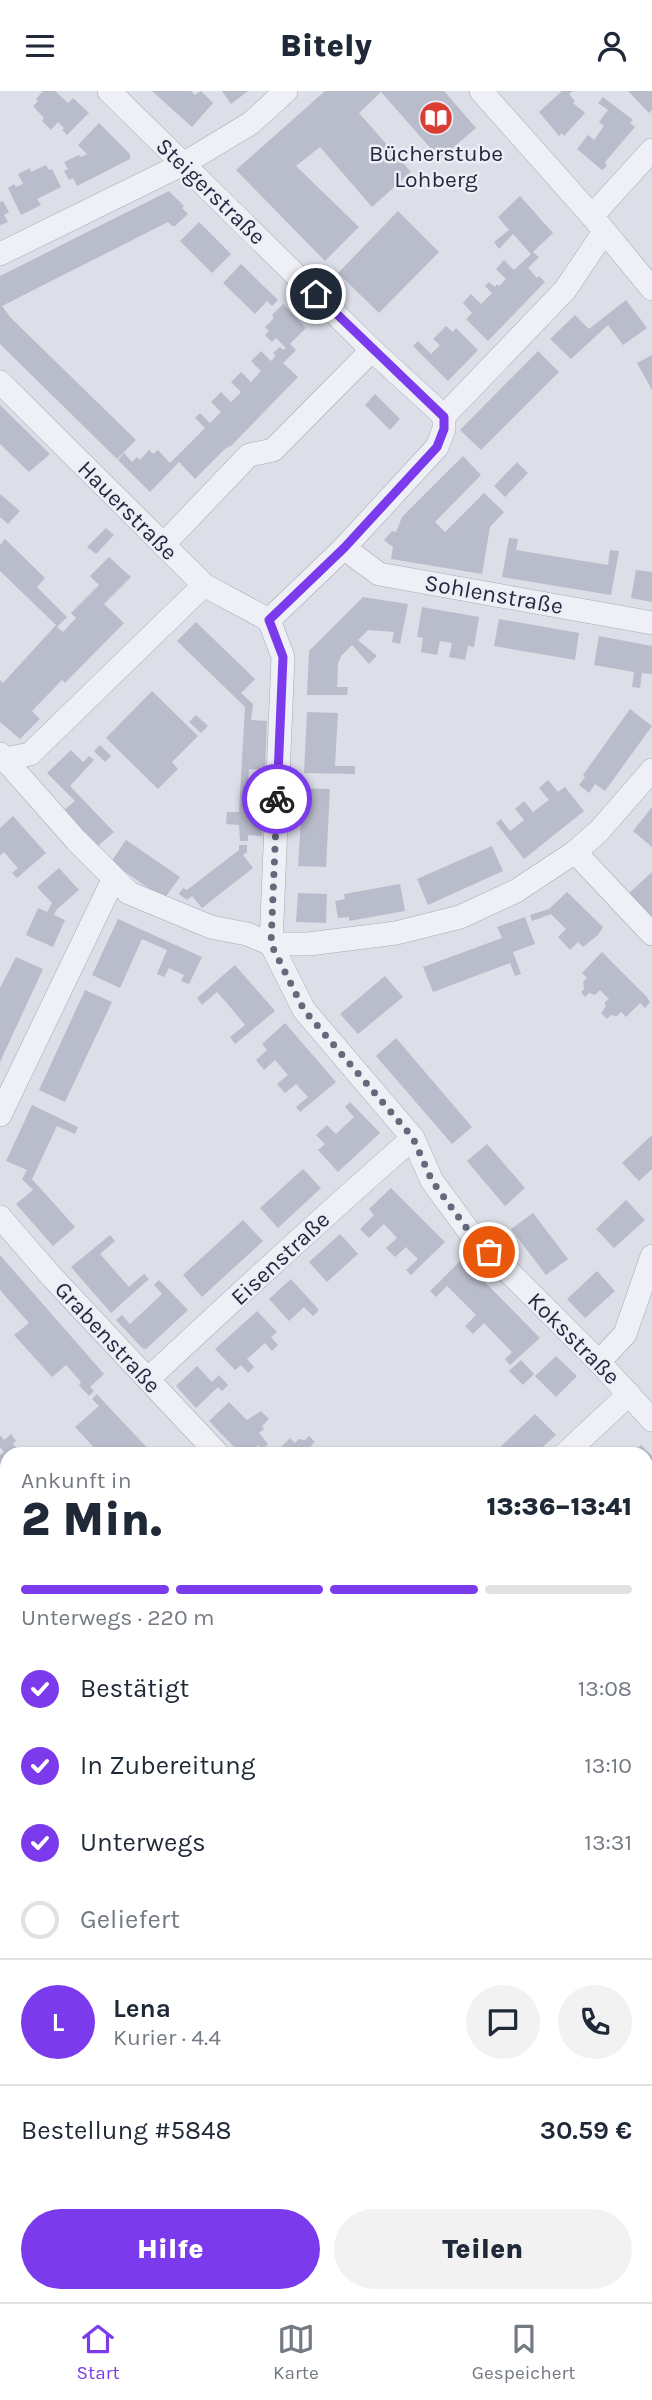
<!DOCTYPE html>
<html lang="de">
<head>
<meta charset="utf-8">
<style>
	body { margin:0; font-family:Karla,sans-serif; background:#f2f2f3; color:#1f2937; height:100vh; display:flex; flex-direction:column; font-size:26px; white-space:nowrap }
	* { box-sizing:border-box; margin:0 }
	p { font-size:23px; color:#747a83 }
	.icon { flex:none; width:38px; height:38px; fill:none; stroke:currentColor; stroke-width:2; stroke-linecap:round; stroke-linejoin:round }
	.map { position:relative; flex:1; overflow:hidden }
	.panel { position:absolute; left:0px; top:1356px; width:653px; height:856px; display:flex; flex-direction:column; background:#fff; border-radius:21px 21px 0 0; box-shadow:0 2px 5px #0004 }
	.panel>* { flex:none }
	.pin { position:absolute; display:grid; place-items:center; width:60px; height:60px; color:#fff; margin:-30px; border:4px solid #fff; border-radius:50%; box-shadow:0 2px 7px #0007 }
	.courier { position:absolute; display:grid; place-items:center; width:70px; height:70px; margin:-35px; border:5px solid #7c3aed; border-radius:50%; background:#fff; color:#222; box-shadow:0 2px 9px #0007 }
	.overview em { font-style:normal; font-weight:800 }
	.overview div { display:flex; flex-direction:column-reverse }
	.overview { display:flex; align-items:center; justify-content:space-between; height:119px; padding:0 21px }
	h1 { font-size:46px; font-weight:800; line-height:52px }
	.bar { display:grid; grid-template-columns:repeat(4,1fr); gap:10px 7px; align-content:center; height:84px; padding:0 21px }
	.bar i { height:9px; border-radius:5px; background:#e0e1e3 }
	.bar .selected { background:#7c3aed }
	.bar p { grid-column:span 4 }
	.line { display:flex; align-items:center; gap:18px; padding:0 21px; border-top:2px solid #e0e1e3 }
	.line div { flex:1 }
	.round { display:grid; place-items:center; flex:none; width:74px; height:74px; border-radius:37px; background:#f2f2f3 }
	ol { padding:0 21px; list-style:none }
	li { display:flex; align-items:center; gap:21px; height:77px }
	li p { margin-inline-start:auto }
	li .icon { padding:7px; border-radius:50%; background:#7c3aed; color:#fff; stroke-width:4 }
	li:last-child { color:#747a83 }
	li i { width:38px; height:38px; border:4px solid #e0e1e3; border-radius:50% }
	.button { display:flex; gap:14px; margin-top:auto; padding:14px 21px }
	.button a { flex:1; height:80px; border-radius:42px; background:#7c3aed; color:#fff; font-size:28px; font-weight:800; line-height:80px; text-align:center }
	.button a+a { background:#f2f2f3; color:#1f2937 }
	header { display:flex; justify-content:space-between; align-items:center; height:91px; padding:0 21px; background:#fff; font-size:32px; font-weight:800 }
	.tab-bar { display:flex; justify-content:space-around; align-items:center; height:98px; border-top:2px solid #e0e1e3; background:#fff; font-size:19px; color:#747a83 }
	.tab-bar a { display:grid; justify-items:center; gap:4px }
	.tab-bar .selected { color:#7c3aed }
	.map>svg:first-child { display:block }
	.forest { fill:url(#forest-crowns) }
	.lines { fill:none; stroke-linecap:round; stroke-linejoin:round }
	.stream { stroke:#93a3cc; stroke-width:6 }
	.building { fill:#b9bccb }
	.minor-casing { stroke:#a5a8b6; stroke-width:24 }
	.minor { stroke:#eff0f6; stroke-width:23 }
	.done { stroke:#65697b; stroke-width:7; stroke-dasharray:0 12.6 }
	.route { stroke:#7c3aed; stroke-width:9 }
	.labels { text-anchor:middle; stroke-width:5; stroke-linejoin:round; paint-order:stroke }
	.poi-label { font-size:23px; fill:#252940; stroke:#eceef6 }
	.street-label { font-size:23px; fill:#252940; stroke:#eceef6 }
</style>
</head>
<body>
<header><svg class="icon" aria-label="menu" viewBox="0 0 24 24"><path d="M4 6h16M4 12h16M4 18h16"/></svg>Bitely<svg class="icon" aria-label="person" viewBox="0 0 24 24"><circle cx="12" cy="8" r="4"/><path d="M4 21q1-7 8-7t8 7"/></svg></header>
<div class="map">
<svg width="652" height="2211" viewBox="0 0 652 2211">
	<defs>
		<pattern id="forest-crowns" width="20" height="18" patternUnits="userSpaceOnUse" patternTransform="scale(1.75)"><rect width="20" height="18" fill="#bed3bd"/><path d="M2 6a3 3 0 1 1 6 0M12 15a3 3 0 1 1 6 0" fill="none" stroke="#a3b5a4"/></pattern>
	</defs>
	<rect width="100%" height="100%" fill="#dcdfe8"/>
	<g class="forest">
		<polygon points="0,1394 7,1400 7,1548 0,1542"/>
		<polygon points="646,2033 652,2039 652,2177 646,2171"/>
	</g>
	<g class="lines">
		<g class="stream">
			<polyline points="0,1453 7,1458"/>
			<polyline points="0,1490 7,1496"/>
			<polyline points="646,2095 652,2099"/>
		</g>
	</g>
	<g class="building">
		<polygon points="43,0 55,0 68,12 73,7 89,22 67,44 62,39 64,37 58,31 51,39 42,30 44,27 33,15 38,10 36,8"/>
		<polygon points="152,0 191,0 195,4 201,0 213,12 192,36"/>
		<polygon points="222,0 248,0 231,13"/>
		<polygon points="325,0 444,0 476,37 440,68 381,1 359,22 411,81 372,116 320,56 296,75 359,136 325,170 236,79"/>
		<polygon points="562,0 573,0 569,3 575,10 573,12 585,22 564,45 562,42 559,45 539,21"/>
		<polygon points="628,0 652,0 652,19 649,22"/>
		<polygon points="603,6 633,29 630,32 635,36 605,71 607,75 602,79 577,58 588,44 594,49 604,35 599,31 608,19 598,12"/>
		<polygon points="99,32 130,63 130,68 77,95 73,87 69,89 64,80 68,78 64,71 79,64 81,66 87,63 78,54"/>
		<polygon points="46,74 49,79 52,78 61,96 37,108 41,114 21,124 8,97 14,93 16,96 23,93 18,83 30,77 31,81"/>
		<polygon points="169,100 184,115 182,117 188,123 175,135 172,135 168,131 2,215 11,227 136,349 117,368 0,253 0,185"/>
		<polygon points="520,105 553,142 533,161 539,166 528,177 537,187 539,185 545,191 488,250 466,228 472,222 463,212 471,203 481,213 492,202 485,195 489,191 495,196 497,193 499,195 506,188 496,178 504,169 514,179 531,163 513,143 499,158 494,151 509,139 498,126"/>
		<polygon points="3,110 9,121 4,124 8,131 0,134 0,111"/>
		<polygon points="398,120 439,161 379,222 338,182"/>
		<polygon points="199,131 231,163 212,182 180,150"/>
		<polygon points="241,173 278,209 272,215 267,210 255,223 223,192"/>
		<polygon points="626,209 647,237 623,254 608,234 571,268 550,248 575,224 589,238"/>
		<polygon points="283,213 306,237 290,253 296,259 283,272 298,286 231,355 226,357 195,388 179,371 150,401 118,369 124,362 132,371 137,366 140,369 149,359 153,363 158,359 170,372 205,337 195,327 200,322 210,332 221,321 211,311 221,301 231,311 241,301 231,291 241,281 251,291 261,280 251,270 261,260 271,270 276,265 273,262 280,256 283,259 286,257 276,247 272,251 265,244 269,240 265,236 274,227 272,224"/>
		<polygon points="446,235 453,241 456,237 478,259 448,290 413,255 418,250 431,263 440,254 433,248"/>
		<polygon points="538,260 559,281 481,359 460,339"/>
		<polygon points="652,264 652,299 637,272"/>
		<polygon points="375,303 400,328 390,339 365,314"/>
		<polygon points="0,314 50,363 29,381 0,353"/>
		<polygon points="463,365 481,384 435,431 445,441 484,402 504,421 490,436 482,483 391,468 393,456 384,449 392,440 396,441 402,426"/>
		<polygon points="517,371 528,382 505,406 494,395"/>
		<polygon points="0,403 20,420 8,433 0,426"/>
		<polygon points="106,437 114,444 96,463 87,456"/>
		<polygon points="509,447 518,448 516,459 608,474 610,459 619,460 611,504 502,486"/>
		<polygon points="5,448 45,487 37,496 67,526 57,536 63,541 76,527 71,522 99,494 90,485 109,466 131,486 104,513 124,532 65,592 62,589 32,620 40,628 20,648 0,631 0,589 3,592 56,534 0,480 0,454"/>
		<polygon points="636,479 652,481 652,511 631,507"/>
		<polygon points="363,506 408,513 400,553 392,551 394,541 368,539 358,549 377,565 369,573 352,554 341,565 338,573 337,596 348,596 347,604 307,604 309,560"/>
		<polygon points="422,516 479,526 474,556 468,555 465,569 449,566 452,552 440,550 437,564 421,561 423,547 417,546"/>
		<polygon points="499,528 579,542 575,569 494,555"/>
		<polygon points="196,531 255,588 241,602 253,613 251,629 267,630 265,679 249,678 248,695 264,696 262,745 248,744 248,750 240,750 239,734 226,733 227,721 239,721 245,616 177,550"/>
		<polygon points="599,545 652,555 652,583 642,582 640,597 632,596 634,581 594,574"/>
		<polygon points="152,600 198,645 172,671 178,678 158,698 106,647"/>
		<polygon points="630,618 652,635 605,700 595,693 589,702 579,694 585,686 583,684"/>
		<polygon points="307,621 338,622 335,675 355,675 355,683 304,682"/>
		<polygon points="196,624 208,635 201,642 189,631"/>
		<polygon points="100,654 111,665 105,671 94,660"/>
		<polygon points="71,659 83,671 89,665 94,669 70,695 114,741 97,756 63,720 75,710 47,682"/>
		<polygon points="548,689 558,701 565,696 584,720 524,768 496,732 501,728 510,740 524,729 515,718 524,710 533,721 549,709 539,697"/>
		<polygon points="303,697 330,698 326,776 298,775"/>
		<polygon points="652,716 652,756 633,740"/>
		<polygon points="13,725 46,762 17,787 12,782 18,777 4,761 0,765 0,737"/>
		<polygon points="126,749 180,786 164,808 111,771"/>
		<polygon points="239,754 247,754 247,761 243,764 253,777 202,817 192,805 187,809 179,803 183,797 187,799 239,759"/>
		<polygon points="492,755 503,780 428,814 417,788"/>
		<polygon points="59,777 79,799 57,818 54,824 65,829 53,856 26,844 38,817 47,821 52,812 37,796"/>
		<polygon points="652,781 652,829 627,804"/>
		<polygon points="400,793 405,820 349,830 349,826 338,827 335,810 345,808 344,803"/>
		<polygon points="567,801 603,836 598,844 583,856 578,851 570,859 558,846 566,838 551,823 532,830 530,824 549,818"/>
		<polygon points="298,802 327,803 326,832 296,831"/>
		<polygon points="525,826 535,853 513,861 521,883 515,885 510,872 433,901 423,876 502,847 497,836"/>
		<polygon points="118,828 202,866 189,893 181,890 184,884 169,877 164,886 157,883 167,859 142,848 120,897 92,884"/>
		<polygon points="602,861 646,905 650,911 645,917 640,912 626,926 621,921 617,925 611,924 607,928 601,922 606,915 604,912 609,908 600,899 595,904 589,902 585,906 581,901 584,898 583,891 587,887 582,882"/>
		<polygon points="16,866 43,878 0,971 0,897"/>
		<polygon points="235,874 275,920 235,953 230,946 245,934 231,917 217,901 202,914 197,907"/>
		<polygon points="385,885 403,906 358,943 340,923"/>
		<polygon points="85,899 112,911 65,1011 39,999"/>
		<polygon points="285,932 336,991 300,1021 296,1016 308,1006 296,993 285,1002 277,993 288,984 275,969 264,979 256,969 267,959 262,953"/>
		<polygon points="396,947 472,1036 452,1053 376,965"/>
		<polygon points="350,1011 380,1042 338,1081 318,1059 325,1053 316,1044 327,1034 336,1043 354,1026 345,1016"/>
		<polygon points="32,1014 78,1036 75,1043 57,1035 32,1088 75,1136 53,1155 16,1113 33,1099 22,1088 27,1079 6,1070"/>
		<polygon points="652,1044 652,1078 639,1090 622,1072"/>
		<polygon points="487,1053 525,1097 505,1115 467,1070"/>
		<polygon points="303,1078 321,1097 278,1137 260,1117"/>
		<polygon points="391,1097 445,1151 411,1184 406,1179 418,1168 406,1156 395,1166 386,1157 397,1147 384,1133 369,1147 360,1138 374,1124 369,1118"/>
		<polygon points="626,1109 645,1129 614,1157 596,1138"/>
		<polygon points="533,1122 568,1168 546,1184 511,1138"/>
		<polygon points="243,1129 263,1150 202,1206 183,1184"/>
		<polygon points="340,1143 358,1163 327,1191 309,1171"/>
		<polygon points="110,1144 115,1150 100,1163 129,1196 144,1183 149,1188 111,1222 71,1176"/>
		<polygon points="0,1164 104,1283 90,1296 94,1300 89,1305 79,1294 81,1291 66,1274 52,1286 14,1244 29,1232 0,1199"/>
		<polygon points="462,1168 540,1247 510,1274 505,1268 512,1261 484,1232 473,1243 465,1235 476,1224 447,1195 436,1206 430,1200"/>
		<polygon points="597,1180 615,1200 585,1227 567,1208"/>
		<polygon points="291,1188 319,1219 313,1225 304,1216 289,1230 269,1208"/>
		<polygon points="159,1189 188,1219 146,1258 142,1257 116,1229 122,1224 130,1233 162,1203 154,1194"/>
		<polygon points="257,1220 277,1241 271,1246 278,1254 272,1260 265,1252 247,1268 254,1276 248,1282 241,1274 235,1279 215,1258"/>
		<polygon points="556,1265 577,1285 556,1306 535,1285"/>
		<polygon points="521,1269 534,1283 523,1294 509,1280"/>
		<polygon points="197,1275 212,1291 219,1284 228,1294 222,1300 218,1296 196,1317 176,1295"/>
		<polygon points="97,1303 104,1311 153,1363 100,1363 75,1336 99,1315 92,1308"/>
		<polygon points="229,1311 247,1329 261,1320 269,1328 262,1335 264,1338 259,1342 268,1353 263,1358 258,1354 251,1363 241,1363 209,1330"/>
		<polygon points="535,1323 556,1344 536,1362 493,1363"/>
		<polygon points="11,1343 16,1350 13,1353 20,1361 7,1363 7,1373 4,1376 0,1372 0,1364 4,1361 0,1356 0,1344 4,1349"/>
		<polygon points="309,1345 315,1351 311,1355 312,1361 309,1363 267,1363 266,1361 271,1356 276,1361 290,1347 295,1352 299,1348 305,1349"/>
		<polygon points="641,1354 652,1365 652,1391 646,1397 646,1363 631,1363"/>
		<polygon points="647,1601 652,1608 652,1634 646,1638"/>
		<polygon points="652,1693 652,1724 646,1729 646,1697"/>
		<polygon points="646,1767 652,1773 652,1798 646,1791"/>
	</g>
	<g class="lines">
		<g class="minor-casing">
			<g id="minor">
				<polyline points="109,0 372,259 444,325 444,338 437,356 344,457 269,529"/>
				<polyline points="481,0 592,125 652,198"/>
				<polyline points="592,125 652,59"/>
				<polyline points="0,163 183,73 251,32 286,0"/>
				<polyline points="0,291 204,494 269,529"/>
				<polyline points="444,325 565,199 604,141"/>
				<polyline points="163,454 249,364 273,359 372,259"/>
				<polyline points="344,457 379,483 652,532"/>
				<polyline points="269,529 283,566 271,853 304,919 413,1047 432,1090 471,1143 599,1271 652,1329"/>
				<polyline points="0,663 76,749 129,802 211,836 247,843 271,853 309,853 396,842 460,826 516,800 575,761 599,740 652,679"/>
				<polyline points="0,669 30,663 204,494"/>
				<polyline points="575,761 652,843"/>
				<polyline points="0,1024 114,787"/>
				<polyline points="0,1126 52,1186 218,1363"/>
				<polyline points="599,1271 625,1243 652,1165"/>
				<path d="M148 1288C235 1207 323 1126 413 1047"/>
				<polyline points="565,1363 629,1303"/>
				<polyline points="0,1388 7,1394"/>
				<polyline points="646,1670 652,1666"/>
				<polyline points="646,1827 652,1834"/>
			</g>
		</g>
		<use href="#minor" class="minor"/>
	</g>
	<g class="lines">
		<polyline class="done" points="277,708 271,853 304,919 413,1047 432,1090 471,1143 489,1161"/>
		<polyline class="route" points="277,708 283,566 269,529 344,457 437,356 444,338 444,326 316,203"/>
	</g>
	<defs>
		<g id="library-disc" transform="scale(1.75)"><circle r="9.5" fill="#da3d34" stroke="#eceef6"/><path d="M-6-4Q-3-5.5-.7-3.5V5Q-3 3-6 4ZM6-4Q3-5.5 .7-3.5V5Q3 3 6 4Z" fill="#fff"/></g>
	</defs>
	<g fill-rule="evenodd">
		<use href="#library-disc" x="436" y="27"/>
	</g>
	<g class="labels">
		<g class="poi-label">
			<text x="436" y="70">Bücherstube<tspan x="436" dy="26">Lohberg</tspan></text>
		</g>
		<g class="street-label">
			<text transform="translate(211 100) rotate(44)" y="8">Steigerstraße</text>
			<text transform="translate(128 419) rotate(45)" y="8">Hauerstraße</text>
			<text transform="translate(494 503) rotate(10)" y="8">Sohlenstraße</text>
			<text transform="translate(280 1167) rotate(-43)" y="8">Eisenstraße</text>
			<text transform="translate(108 1246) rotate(47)" y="8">Grabenstraße</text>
			<text transform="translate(574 1247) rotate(45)" y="8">Koksstraße</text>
		</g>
	</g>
</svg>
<div class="pin" style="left:489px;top:1161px;background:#ea580c"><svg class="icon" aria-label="bag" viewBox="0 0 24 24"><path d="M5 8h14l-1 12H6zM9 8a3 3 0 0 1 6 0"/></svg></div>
<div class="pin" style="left:316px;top:203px;background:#1f2937"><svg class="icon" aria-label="home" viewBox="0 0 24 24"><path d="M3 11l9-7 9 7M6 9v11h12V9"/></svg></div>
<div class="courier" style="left:277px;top:708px"><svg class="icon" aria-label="bike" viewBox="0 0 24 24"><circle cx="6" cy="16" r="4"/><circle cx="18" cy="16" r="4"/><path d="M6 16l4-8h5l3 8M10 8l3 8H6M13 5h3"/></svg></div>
<section class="panel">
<div class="overview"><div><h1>2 Min.</h1><p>Ankunft in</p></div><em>13:36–13:41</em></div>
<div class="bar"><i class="selected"></i><i class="selected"></i><i class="selected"></i><i></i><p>Unterwegs · 220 m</p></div>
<ol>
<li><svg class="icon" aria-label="check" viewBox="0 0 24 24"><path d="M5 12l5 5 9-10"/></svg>Bestätigt<p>13:08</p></li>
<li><svg class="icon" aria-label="check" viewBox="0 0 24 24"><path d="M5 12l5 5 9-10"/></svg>In Zubereitung<p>13:10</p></li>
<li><svg class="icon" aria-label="check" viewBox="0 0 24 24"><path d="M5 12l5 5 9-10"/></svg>Unterwegs<p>13:31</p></li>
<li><i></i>Geliefert</li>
</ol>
<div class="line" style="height:126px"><b class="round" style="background:#7c3aed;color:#fff">L</b><div><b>Lena</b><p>Kurier · 4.4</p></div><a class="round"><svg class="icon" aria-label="chat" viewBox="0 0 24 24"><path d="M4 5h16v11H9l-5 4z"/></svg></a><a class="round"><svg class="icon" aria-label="phone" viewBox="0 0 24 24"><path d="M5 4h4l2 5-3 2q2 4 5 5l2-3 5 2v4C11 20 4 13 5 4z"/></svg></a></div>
<div class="line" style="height:91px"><div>Bestellung #5848</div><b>30.59 €</b></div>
<div class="button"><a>Hilfe</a><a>Teilen</a></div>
</section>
</div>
<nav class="tab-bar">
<a class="selected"><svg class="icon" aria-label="home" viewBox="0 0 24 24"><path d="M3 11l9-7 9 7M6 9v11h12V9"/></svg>Start</a>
<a><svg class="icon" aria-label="map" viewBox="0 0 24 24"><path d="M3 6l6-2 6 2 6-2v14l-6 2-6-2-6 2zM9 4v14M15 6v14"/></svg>Karte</a>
<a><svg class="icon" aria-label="saved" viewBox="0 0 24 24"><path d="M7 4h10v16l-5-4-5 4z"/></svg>Gespeichert</a>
</nav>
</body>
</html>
